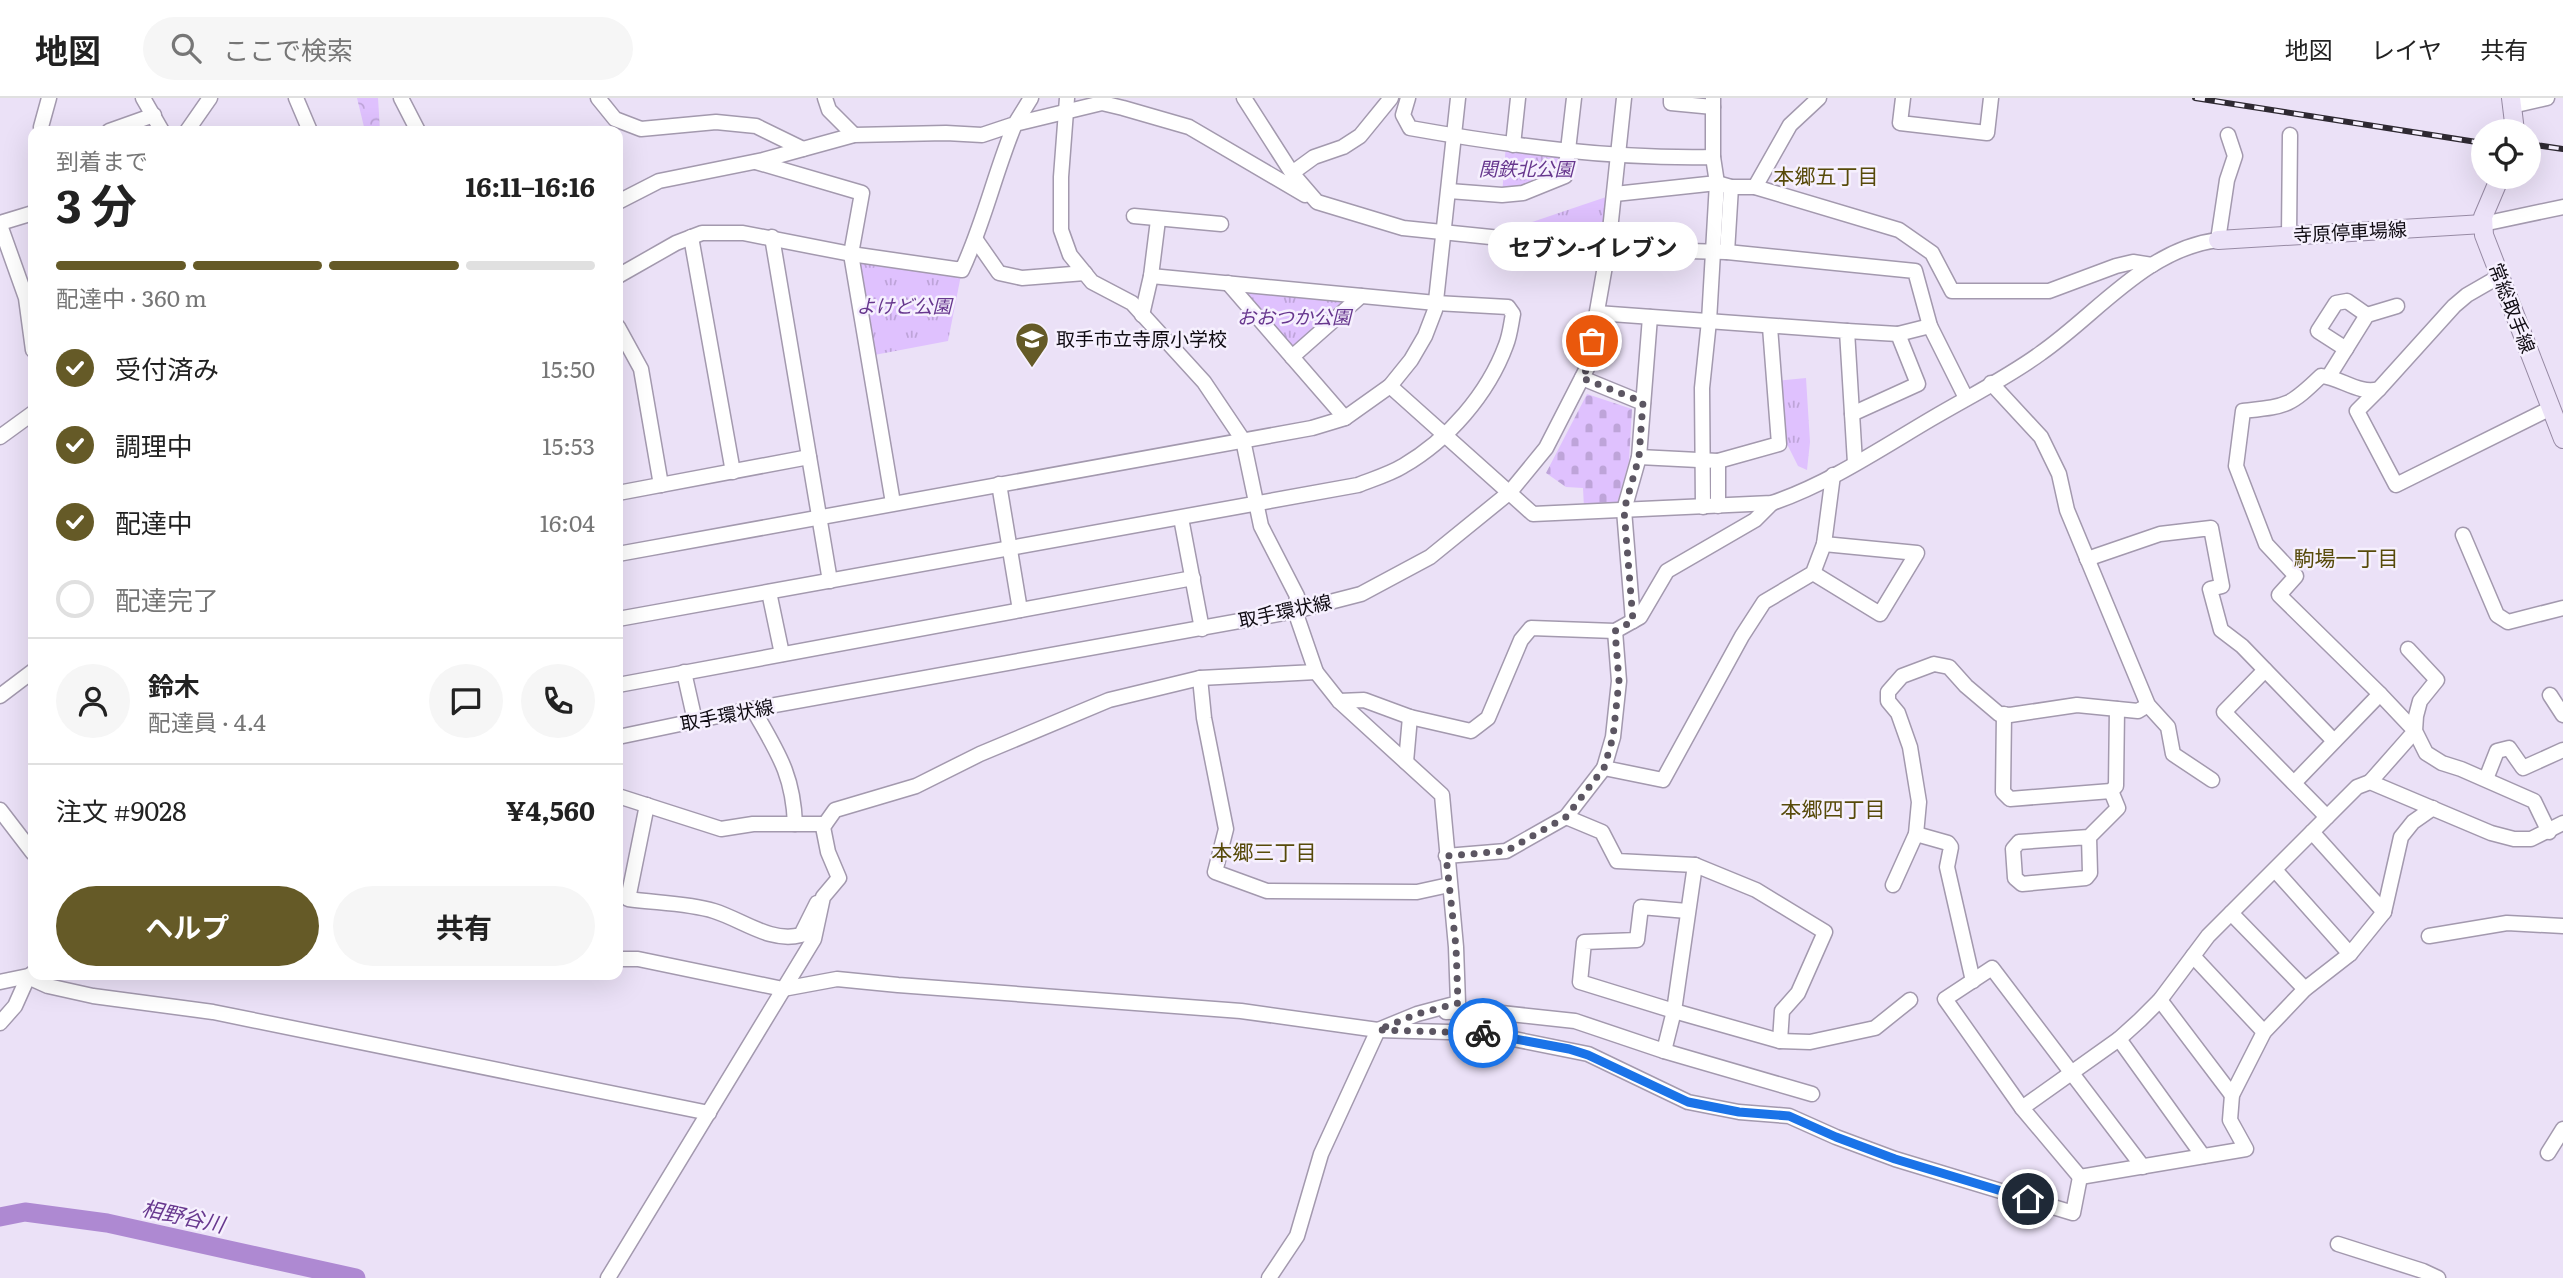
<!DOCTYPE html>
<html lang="ja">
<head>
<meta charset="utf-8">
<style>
	body { margin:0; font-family:Literata,"Noto Sans JP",serif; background:#f6f6f6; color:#222; height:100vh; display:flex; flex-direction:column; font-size:26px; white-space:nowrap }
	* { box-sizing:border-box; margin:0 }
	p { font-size:23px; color:#767676 }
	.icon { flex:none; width:38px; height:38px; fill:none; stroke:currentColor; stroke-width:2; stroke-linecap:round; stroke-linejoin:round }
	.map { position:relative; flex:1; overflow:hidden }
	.sheet { position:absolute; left:28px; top:28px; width:595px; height:854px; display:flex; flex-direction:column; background:#fff; border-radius:14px; box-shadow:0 7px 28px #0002 }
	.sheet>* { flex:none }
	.controls { position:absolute; left:2471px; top:21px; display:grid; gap:14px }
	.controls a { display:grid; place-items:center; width:70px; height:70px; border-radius:50%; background:#fff; box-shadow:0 7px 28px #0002; font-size:35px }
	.pin { position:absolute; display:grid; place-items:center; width:60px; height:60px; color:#fff; margin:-30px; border:4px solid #fff; border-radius:50%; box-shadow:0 2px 7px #0007 }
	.courier { position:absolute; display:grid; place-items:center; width:70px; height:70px; margin:-35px; border:5px solid #1a73e8; border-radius:50%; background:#fff; color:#222; box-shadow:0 2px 9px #0007 }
	.bubble { position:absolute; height:49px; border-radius:24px; background:#fff; box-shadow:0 7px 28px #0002; font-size:23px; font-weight:700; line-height:49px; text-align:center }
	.headline em { font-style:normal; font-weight:700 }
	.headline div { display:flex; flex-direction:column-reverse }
	.headline { display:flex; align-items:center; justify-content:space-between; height:119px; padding:0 28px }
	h1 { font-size:46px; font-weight:700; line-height:52px }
	.bar { display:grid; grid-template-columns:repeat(4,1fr); gap:10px 7px; align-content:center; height:84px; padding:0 28px }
	.bar i { height:9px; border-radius:5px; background:#e0e0e0 }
	.bar .on { background:#655a27 }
	.bar p { grid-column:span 4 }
	.line { display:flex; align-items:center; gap:18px; padding:0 28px; border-top:2px solid #e0e0e0 }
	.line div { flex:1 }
	.round { display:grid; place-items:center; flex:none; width:74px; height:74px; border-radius:37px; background:#f6f6f6 }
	ol { padding:0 28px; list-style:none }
	li { display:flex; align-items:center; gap:21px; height:77px }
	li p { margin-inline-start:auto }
	li .icon { padding:7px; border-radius:50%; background:#655a27; color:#fff; stroke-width:4 }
	li:last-child { color:#767676 }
	li i { width:38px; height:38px; border:4px solid #e0e0e0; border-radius:50% }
	.primary-button { display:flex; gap:14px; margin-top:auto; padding:14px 28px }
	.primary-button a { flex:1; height:80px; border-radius:42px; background:#655a27; color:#fff; font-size:28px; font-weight:700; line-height:80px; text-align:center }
	.primary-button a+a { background:#f6f6f6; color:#222 }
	header { display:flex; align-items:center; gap:42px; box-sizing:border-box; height:98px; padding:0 35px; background:#fff; border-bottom:2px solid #e0e0e0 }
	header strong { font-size:33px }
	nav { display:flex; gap:38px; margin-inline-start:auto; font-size:24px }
	.search { width:490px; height:63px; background:#f6f6f6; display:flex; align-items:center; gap:18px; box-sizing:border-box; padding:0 24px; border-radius:38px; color:#767676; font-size:26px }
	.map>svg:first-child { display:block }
	.forest { fill:url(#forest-crowns) }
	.cemetery { fill:url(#cemetery-stones) }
	.park { fill:url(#park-tufts) }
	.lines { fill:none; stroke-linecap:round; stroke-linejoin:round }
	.river { stroke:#ae89d2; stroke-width:19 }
	.minor-casing { stroke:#a399ae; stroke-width:17 }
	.major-casing { stroke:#978aa4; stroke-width:20 }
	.minor { stroke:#fff; stroke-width:14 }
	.major { stroke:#ece2f8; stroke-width:18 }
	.rail-casing { stroke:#2e2932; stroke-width:6 }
	.rail { stroke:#f6f0fe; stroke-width:3.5; stroke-dasharray:10; stroke-linecap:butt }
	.done { stroke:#5c5662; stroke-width:7; stroke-dasharray:0 12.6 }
	.route { stroke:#1a73e8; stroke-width:9 }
	.labels { text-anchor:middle; stroke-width:5; stroke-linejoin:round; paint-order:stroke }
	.park-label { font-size:19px; font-style:italic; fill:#67378e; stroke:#f6f0fe }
	.street-label { font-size:19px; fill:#0f0b12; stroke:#f6f0fe }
	.poi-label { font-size:19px; fill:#0f0b12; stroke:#f6f0fe; text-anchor:start }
	.neighbourhood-label { font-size:21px; fill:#574a0a; stroke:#f6f0fe }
	.water-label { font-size:21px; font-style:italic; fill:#68388f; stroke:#f6f0fe }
</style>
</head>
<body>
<header>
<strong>地図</strong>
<div class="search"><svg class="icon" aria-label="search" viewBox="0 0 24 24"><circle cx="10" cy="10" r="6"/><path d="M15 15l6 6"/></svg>ここで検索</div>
<nav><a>地図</a><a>レイヤ</a><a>共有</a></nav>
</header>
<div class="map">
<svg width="2563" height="1180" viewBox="0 0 2563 1180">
	<defs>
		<pattern id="forest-crowns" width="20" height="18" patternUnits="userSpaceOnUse" patternTransform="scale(1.75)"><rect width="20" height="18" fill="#dfc1fe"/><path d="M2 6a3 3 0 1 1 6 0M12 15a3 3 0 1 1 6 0" fill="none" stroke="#bea4d9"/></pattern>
		<pattern id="cemetery-stones" width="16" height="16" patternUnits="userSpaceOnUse" patternTransform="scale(1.75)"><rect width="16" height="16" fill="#dfc1fe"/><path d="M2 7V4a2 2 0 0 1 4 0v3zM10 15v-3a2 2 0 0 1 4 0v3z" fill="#bea4d9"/></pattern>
		<pattern id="park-tufts" width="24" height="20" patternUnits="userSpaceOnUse" patternTransform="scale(1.75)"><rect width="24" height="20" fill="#dfc1fe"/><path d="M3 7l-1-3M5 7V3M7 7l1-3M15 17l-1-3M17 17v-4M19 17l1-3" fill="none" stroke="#bea4d9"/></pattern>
	</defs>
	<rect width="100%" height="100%" fill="#ebe1f7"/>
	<polygon class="forest" points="357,0 378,0 380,33 365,33"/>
	<polygon class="cemetery" points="1587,296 1632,311 1629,363 1617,406 1584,410 1583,390 1566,389 1546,375"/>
	<g class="park">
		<polygon points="1506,46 1568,54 1565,78 1502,97"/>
		<polygon points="1615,96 1608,151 1488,139"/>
		<polygon points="851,156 962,172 948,243 869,258"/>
		<polygon points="1228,185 1361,198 1292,259"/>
		<polygon points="1806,280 1810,344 1807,372 1798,368 1788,348 1778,341 1774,283"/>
	</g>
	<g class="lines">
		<polyline class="river" points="0,1119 25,1114 107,1125 356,1180"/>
		<g class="minor-casing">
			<g id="minor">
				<polyline points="143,0 162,33"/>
				<polyline points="296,0 310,33"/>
				<polyline points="401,0 418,33"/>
				<polyline points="598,0 615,21 641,31 716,24 756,28 803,51"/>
				<polyline points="825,0 829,12 854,37"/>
				<polyline points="1244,0 1292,75 1317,104 1403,130 1608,151 1727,154 1915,173 1930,228 1966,300"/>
				<path d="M1408 0 1403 17 1410 30C1511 48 1611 61 1713 59L1717 85 1709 223 1702 290 1703 409"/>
				<polyline points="1671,0 1671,5 1713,9"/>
				<polyline points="1903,0 1900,25 1987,35 1991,0"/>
				<polyline points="2512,8 2547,0"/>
				<polyline points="42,33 41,29 49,0"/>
				<polyline points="109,33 154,17"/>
				<polyline points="187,33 210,0"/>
				<polyline points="1513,47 1518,0"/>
				<polyline points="1713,59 1713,0"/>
				<polyline points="756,64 862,95 851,156 893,405"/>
				<polyline points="1292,75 1314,59 1343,49 1360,38 1391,0"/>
				<polyline points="1755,89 1790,27 1819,0"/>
				<polyline points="1449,93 1502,97 1523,95 1565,78 1574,0"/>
				<polyline points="1615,96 1717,85 1731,89 1755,89 1899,132 1932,155 1952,193 2049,193 2116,168 2133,164 2152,167"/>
				<polyline points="618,104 659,83 763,62 854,37 946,35 982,37 1015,26 1031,0"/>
				<polyline points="1134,118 1221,126"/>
				<polyline points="0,125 33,115"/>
				<polyline points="2483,126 2563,109"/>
				<polyline points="0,127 26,200 33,252"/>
				<polyline points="2289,138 2290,37"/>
				<polyline points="691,139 733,374"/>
				<polyline points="772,139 830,483"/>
				<polyline points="976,142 999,175 1022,180 1085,175"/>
				<polyline points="1727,154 1731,89"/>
				<path d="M618 178 676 145 702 135H743L851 156 962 172C984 125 995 74 1015 26L1102 5 1123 10 1189 29 1305 97"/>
				<polyline points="1228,185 1345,320"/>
				<polyline points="1597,215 1847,233 1855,365"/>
				<polyline points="1142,217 1151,178 1158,122"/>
				<polyline points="618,229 641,271 661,387"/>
				<polyline points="1847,233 1898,236 1918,286 1852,316"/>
				<polyline points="1898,236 1930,228"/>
				<polyline points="2346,251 2318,233 2336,205 2347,203 2367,217"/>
				<polyline points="1292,259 1361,198"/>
				<polyline points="2329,278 2367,217 2397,208"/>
				<polyline points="1582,280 1643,305"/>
				<polyline points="1991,285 2041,339 2059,376 2067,412 2148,607 2168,629 2173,656 2212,682"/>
				<path d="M1390 288 1533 416 1772 405C1828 386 1880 351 1931 321 1968 299 2007 280 2041 255 2097 216 2146 151 2218 142L2227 82 2235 58 2228 37"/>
				<polyline points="2379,291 2357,313 2396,387 2551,310"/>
				<polyline points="0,339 33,315"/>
				<polyline points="1639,359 1718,363 1718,408"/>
				<polyline points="1718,363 1779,346 1770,229"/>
				<polyline points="999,386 1020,512"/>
				<polyline points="618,395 809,359"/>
				<polyline points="1181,420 1202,531"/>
				<polyline points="2463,437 2497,517 2508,524 2563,510"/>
				<polyline points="618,456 1312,330 1345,320 1390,288 1411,262 1425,238 1435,212 1458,0"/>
				<polyline points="2087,461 2160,436 2211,430 2222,488 2210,491 2221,532 2242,548 2334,643"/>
				<polyline points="1813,475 1880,516 1917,455 1824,446"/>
				<polyline points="769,494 782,556"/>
				<path d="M618 521 1358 387C1373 381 1390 376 1403 368 1448 342 1488 296 1506 247 1510 237 1511 226 1513 216L1508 209 1436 205 1151 178"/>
				<polyline points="1633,523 1624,412 1639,359 1650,219"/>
				<polyline points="2408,551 2437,582 2420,603 2416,618 2415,633 2426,655 2442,665 2461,671 2534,703 2549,734"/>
				<polyline points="2265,572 2224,614 2327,719"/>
				<polyline points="684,574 695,623"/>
				<polyline points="1200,580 1204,620 1226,731 1215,774 1267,793 1417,794 1449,787"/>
				<polyline points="618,587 1193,480 1192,482"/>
				<polyline points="2550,597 2563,617"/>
				<polyline points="0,598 33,573"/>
				<polyline points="1339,603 1364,602 1410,619 1471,633 1488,620 1521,542 1531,530 1615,533 1640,519 1667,473 1755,422 1772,405"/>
				<path d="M753 611C777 654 793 675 795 726"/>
				<polyline points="2004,616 2003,694 2010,701 2111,693 2116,688 2117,611"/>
				<polyline points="618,639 747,612 1295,513 1361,496 1430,459 1510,394 1546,350 1587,270 1608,151 1624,0"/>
				<polyline points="1406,664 1410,619"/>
				<polyline points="1604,670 1613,639 1619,583 1615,533"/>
				<polyline points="2486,681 2497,653 2509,650 2523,670 2563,652"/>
				<path d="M2370 684 2415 633 2380 596 2279 497 2296 478 2266 446 2236 368 2243 313C2287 308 2289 309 2321 278 2340 279 2359 297 2379 291L2454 208 2467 197 2500 178"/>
				<polyline points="2294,685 2380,596"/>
				<polyline points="618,698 721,731 753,726 825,726"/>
				<path d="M647 707 628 801C656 805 688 805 714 813 743 822 770 845 801 837L817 805"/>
				<polyline points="0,712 33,755"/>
				<polyline points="1566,719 1602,734 1617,763 1695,767 1756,792 1825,834 1798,895 1782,913 1780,943"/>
				<polyline points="2312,734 2384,814"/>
				<polyline points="1916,736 1948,745 1951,749 1947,769 1973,883"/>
				<polyline points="2089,739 2090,775 2086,780 2022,786 2015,780 2013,751 2019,744 2089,739 2118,710 2111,693"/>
				<polyline points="1446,758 1506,753 1566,719 1604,670 1663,682 1742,538 1764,504 1813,475 1824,446 1833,377"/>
				<polyline points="2275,772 2350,856"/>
				<polyline points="1893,787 1916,736 1919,704 1910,649 1898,615 1888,603 1888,594 1902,578 1934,566 1949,569 1966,588 1999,616 2010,617 2077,607 2138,613 2148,607"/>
				<polyline points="1687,813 1641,809 1637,842 1584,844 1580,884 1674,913 1780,943 1810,944 1875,930 1910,902"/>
				<polyline points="2231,815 2305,891"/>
				<polyline points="2429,838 2507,825 2563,828"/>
				<polyline points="2193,858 2264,934"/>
				<polyline points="618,861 638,861 783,891 837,881 898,887 1241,913 1378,932 1484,935 1588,956 1688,1004 1739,1014 1789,1018 1836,1039 1895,1061 2073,1115 2080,1079"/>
				<polyline points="28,879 48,888 93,898 213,914 709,1015"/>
				<polyline points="0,884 33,877"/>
				<polyline points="2160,902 2232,997"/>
				<polyline points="1446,914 1483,913 1575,923 1664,953 1812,996"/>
				<polyline points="0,925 15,908 28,879 33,875"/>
				<polyline points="2119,941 2203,1058"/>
				<polyline points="1664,953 1674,913 1695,767"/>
				<polyline points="2022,1010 2119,941 2140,922 2160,902 2208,838 2357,689 2370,684 2491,735 2514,741 2531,741 2563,725"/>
				<polyline points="2548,1055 2563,1031"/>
				<polyline points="2080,1079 2246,1051 2230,1022 2232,997 2264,934 2305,891 2350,856 2384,814 2401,739 2413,724 2433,710"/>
				<polyline points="2080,1079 2022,1010 1945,901 1992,870 2143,1069"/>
				<polyline points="2338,1146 2423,1173 2438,1180"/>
				<polyline points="608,1180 814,841 823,799 839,780 828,754 823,729 835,712 916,688 980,656 1109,602 1200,580 1316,574 1295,513 1297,498 1261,428 1243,342 1204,284 1132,205 1092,184 1070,157 1061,132 1061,79 1067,0"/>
				<polyline points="1269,1180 1297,1138 1321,1056 1378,932 1417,916 1458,905 1456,849 1442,697 1339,603 1316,574"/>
			</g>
		</g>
		<g class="major-casing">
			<g id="major">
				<polyline points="2511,0 2515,33"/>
				<polyline points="2500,79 2483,119 2484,137 2563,341"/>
				<polyline points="2218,142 2483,126"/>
			</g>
		</g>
		<use href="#minor" class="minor"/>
		<use href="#major" class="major"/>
		<g class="rail-casing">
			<g id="rail">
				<polyline points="2195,0 2483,45"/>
				<polyline points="2529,46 2563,51"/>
			</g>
		</g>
		<use href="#rail" class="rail"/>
	</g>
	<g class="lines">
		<polyline class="done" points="1483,935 1378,932 1417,916 1458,905 1456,849 1446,758 1506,753 1566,719 1604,670 1613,639 1619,583 1615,533 1633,523 1624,412 1639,359 1643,304 1582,280 1587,270 1592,243"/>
		<polyline class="route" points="1483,935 1569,951 1588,957 1688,1004 1739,1014 1789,1018 1836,1039 1895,1061 2028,1101"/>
	</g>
	<defs>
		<g id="school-pin" transform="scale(1.75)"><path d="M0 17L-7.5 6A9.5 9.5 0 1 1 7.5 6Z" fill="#655a27" stroke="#f6f0fe"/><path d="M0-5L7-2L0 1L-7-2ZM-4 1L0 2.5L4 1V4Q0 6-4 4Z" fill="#fff"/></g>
	</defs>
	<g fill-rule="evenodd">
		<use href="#school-pin" x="1032" y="241"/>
	</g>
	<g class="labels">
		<g class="park-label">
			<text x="1526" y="78">関鉄北公園</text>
			<text x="904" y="215">よけど公園</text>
			<text x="1294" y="226">おおつか公園</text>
		</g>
		<g class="street-label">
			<text transform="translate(2350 134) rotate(-3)" y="7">寺原停車場線</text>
			<text transform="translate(2512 210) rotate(69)" y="7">常総取手線</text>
			<text transform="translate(1285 513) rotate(-12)" y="7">取手環状線</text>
			<text transform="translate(727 617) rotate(-11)" y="7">取手環状線</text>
		</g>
		<g class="poi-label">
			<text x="1056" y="248">取手市立寺原小学校</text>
		</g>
		<g class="neighbourhood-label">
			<text x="1826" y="86">本郷五丁目</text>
			<text x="2346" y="468">駒場一丁目</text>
			<text x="1833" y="719">本郷四丁目</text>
			<text x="1264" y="762">本郷三丁目</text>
		</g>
		<g class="water-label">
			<text transform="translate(183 1119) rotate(12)" y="7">相野谷川</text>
		</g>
	</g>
</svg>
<div class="controls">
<a><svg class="icon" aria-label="locate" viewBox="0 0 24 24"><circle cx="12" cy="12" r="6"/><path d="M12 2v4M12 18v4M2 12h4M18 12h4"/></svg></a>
</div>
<div class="pin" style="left:1592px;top:243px;background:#ea580c"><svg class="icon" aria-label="bag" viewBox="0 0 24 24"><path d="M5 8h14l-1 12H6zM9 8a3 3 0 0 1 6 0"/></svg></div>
<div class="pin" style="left:2028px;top:1101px;background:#1f2937"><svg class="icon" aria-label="home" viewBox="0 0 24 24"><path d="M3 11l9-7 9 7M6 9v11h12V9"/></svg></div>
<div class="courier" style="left:1483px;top:935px"><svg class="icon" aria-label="bike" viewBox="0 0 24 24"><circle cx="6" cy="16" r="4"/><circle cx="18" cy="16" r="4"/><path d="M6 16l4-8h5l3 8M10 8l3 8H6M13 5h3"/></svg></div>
<div class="bubble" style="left:1488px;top:124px;width:210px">セブン-イレブン</div>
<section class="sheet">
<div class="headline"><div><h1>3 分</h1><p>到着まで</p></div><em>16:11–16:16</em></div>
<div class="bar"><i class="on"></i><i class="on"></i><i class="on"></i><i></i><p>配達中 · 360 m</p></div>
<ol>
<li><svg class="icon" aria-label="check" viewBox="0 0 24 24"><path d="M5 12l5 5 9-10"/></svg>受付済み<p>15:50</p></li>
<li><svg class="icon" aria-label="check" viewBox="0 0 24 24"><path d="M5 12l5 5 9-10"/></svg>調理中<p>15:53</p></li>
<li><svg class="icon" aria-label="check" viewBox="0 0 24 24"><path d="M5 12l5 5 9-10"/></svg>配達中<p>16:04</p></li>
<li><i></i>配達完了</li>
</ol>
<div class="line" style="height:126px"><a class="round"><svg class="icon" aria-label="person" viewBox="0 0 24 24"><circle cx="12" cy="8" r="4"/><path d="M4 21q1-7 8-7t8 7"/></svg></a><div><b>鈴木</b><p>配達員 · 4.4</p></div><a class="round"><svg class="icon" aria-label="chat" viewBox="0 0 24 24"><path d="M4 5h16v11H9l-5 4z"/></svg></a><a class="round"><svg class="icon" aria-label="phone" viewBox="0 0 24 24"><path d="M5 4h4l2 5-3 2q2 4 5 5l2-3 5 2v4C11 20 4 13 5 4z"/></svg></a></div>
<div class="line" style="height:91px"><div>注文 #9028</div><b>¥4,560</b></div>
<div class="primary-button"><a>ヘルプ</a><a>共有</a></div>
</section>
</div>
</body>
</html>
